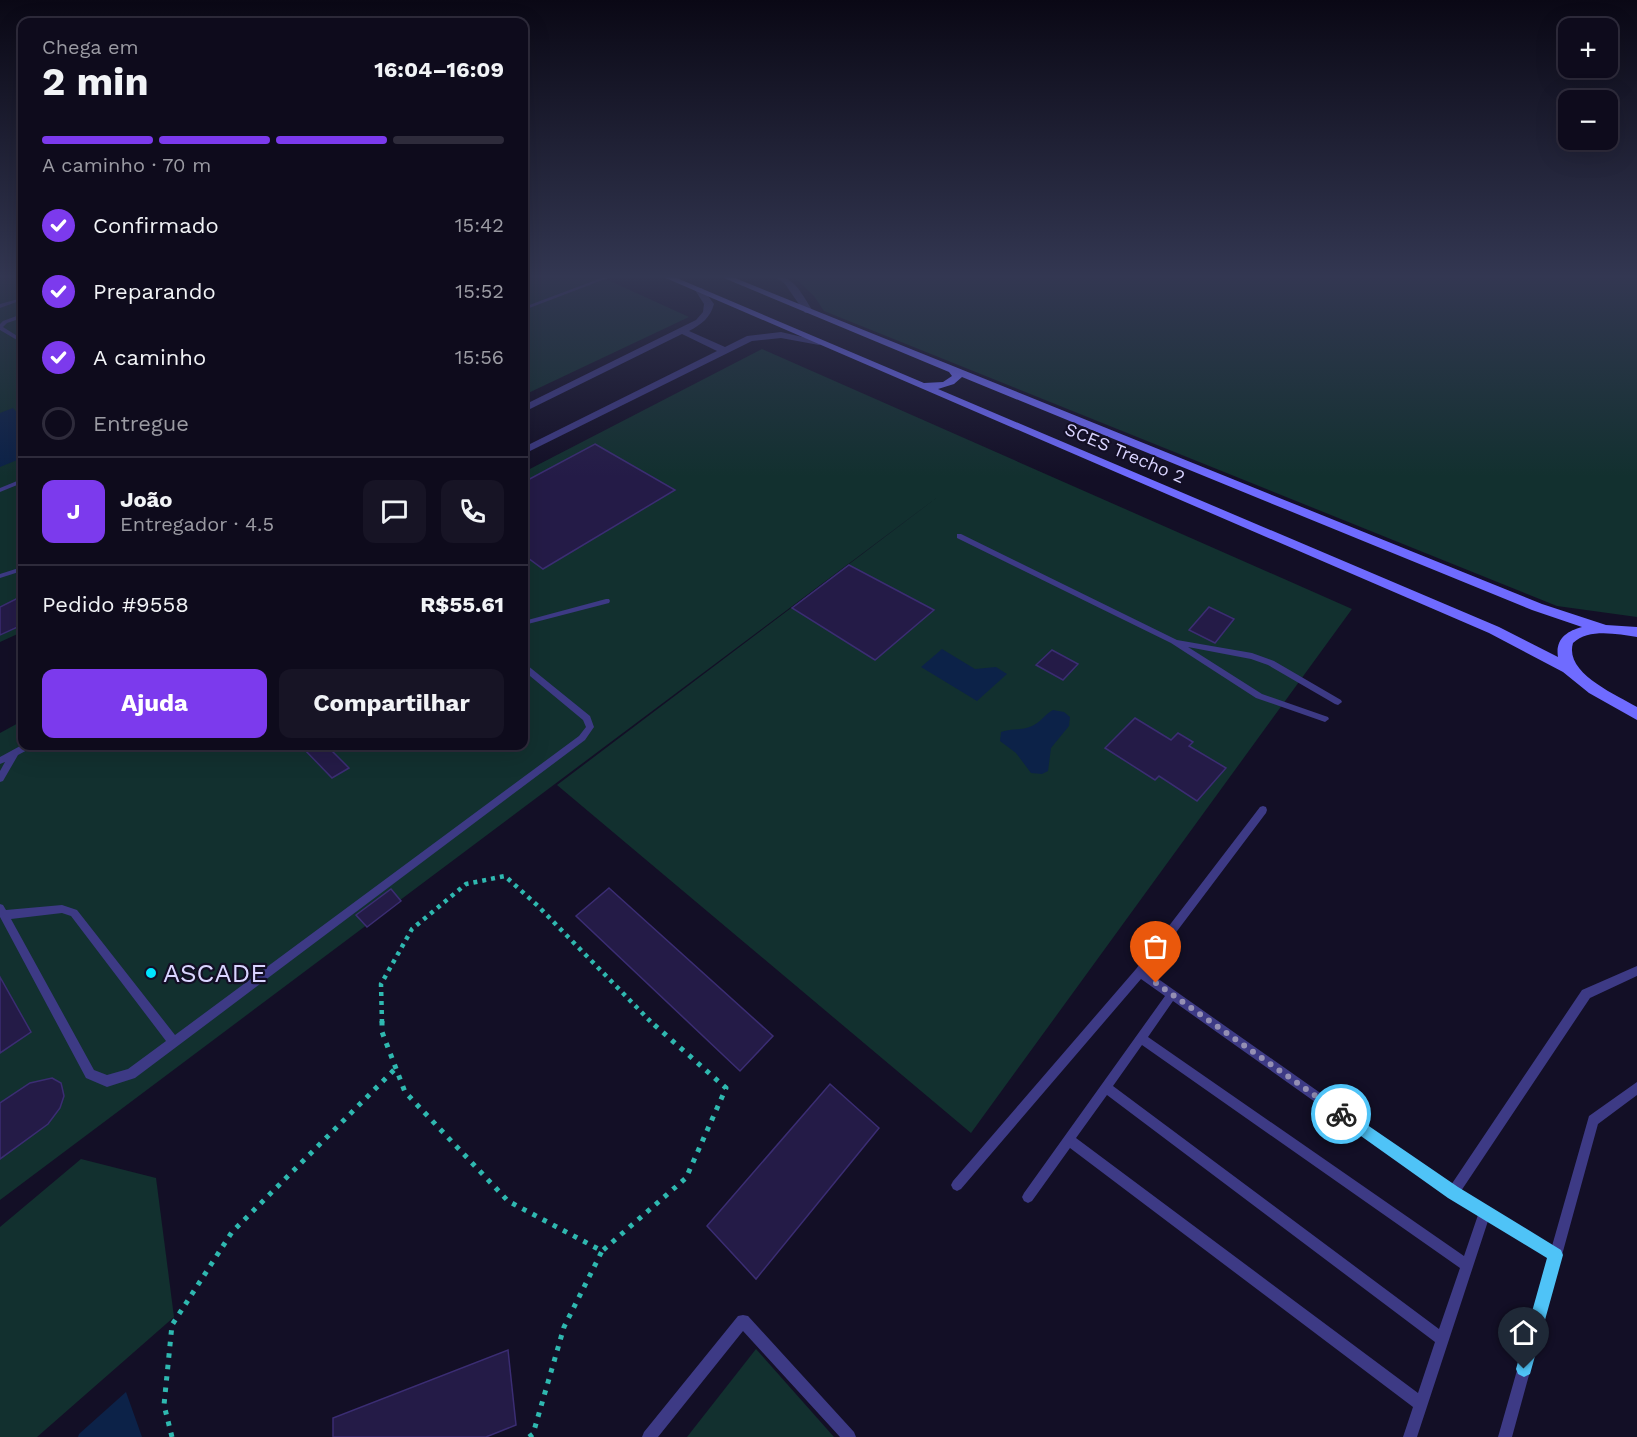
<!DOCTYPE html>
<html lang="pt">
<head>
<meta charset="utf-8">
<style>
	body { margin:0; font-family:"Work Sans",sans-serif; background:#171425; color:#f1f3f6; height:100vh; display:flex; flex-direction:column; font-size:22px; white-space:nowrap }
	* { box-sizing:border-box; margin:0 }
	p { font-size:20px; color:#9b9ba3 }
	.icon { flex:none; width:33px; height:33px; fill:none; stroke:currentColor; stroke-width:2; stroke-linecap:round; stroke-linejoin:round }
	.map { position:relative; flex:1; overflow:hidden }
	.panel { position:absolute; left:18px; top:18px; width:510px; height:732px; display:flex; flex-direction:column; background:#0e0b1c; border-radius:12px; box-shadow:0 6px 24px #0002,0 0 0 2px #2e2b3b }
	.panel>* { flex:none }
	.fabs { position:absolute; left:1558px; top:18px; display:grid; gap:12px }
	.fabs a { display:grid; place-items:center; width:60px; height:60px; border-radius:12px; background:#0e0b1c; box-shadow:0 6px 24px #0002,0 0 0 2px #2e2b3b; font-size:30px }
	.pin { position:absolute; display:grid; place-items:center; width:51px; height:51px; color:#fff; margin:-62px -26px; border-radius:50% 50% 50% 0; rotate:-45deg; box-shadow:0 0 6px #0007 }
	.pin .icon { rotate:45deg }
	.courier { position:absolute; display:grid; place-items:center; width:60px; height:60px; margin:-30px; border:4px solid #4fc3f7; border-radius:50%; background:#fff; color:#222; box-shadow:0 2px 8px #0007 }
	.headline em { font-style:normal; font-weight:700 }
	.headline div { display:flex; flex-direction:column-reverse }
	.headline { display:flex; align-items:center; justify-content:space-between; height:102px; padding:0 24px }
	h1 { font-size:39px; font-weight:700; line-height:45px }
	.bar { display:grid; grid-template-columns:repeat(4,1fr); gap:9px 6px; align-content:center; height:72px; padding:0 24px }
	.bar i { height:8px; border-radius:4px; background:#2e2b3b }
	.bar .on { background:#7c3aed }
	.bar p { grid-column:span 4 }
	.line { display:flex; align-items:center; gap:15px; padding:0 24px; border-top:2px solid #2e2b3b }
	.line div { flex:1 }
	.round { display:grid; place-items:center; flex:none; width:63px; height:63px; border-radius:12px; background:#171425 }
	ol { padding:0 24px; list-style:none }
	li { display:flex; align-items:center; gap:18px; height:66px }
	li p { margin-inline-start:auto }
	li .icon { padding:6px; border-radius:50%; background:#7c3aed; color:#fff; stroke-width:4 }
	li:last-child { color:#9b9ba3 }
	li i { width:33px; height:33px; border:3px solid #2e2b3b; border-radius:50% }
	.action { display:flex; gap:12px; margin-top:auto; padding:12px 24px }
	.action a { flex:1; height:69px; border-radius:12px; background:#7c3aed; color:#fff; font-size:24px; font-weight:700; line-height:69px; text-align:center }
	.action a+a { background:#171425; color:#f1f3f6 }
	.map>svg:first-child { display:block }
	.green { fill:#12302f }
	.water { fill:#0c2248 }
	.building { fill:#241b47; stroke:#3b2d73; stroke-width:1.5 }
	.lines { fill:none; stroke-linecap:round; stroke-linejoin:round }
	.path-far1 { stroke:#2fb8b0; stroke-width:4.5; stroke-dasharray:4 5; stroke-linecap:butt }
	.path { stroke:#2fb8b0; stroke-width:5; stroke-dasharray:4.5 7; stroke-linecap:butt }
	.service { fill:#3d3a85; fill-rule:evenodd }
	.minor { fill:#3d3a85; fill-rule:evenodd }
	.tertiary { fill:#3d3a85; fill-rule:evenodd }
	.secondary { fill:#6f6bff; fill-rule:evenodd }
	.route { fill:#4fc3f7 }
	.done { stroke:#948fb3; stroke-width:6; stroke-dasharray:0 10.8 }
	.poi-dot { fill:#00e5ff; stroke:#130f26; stroke-width:2 }
	.labels { text-anchor:middle; stroke-width:4.5; stroke-linejoin:round; paint-order:stroke }
	.far-street-label { font-size:18px; fill:#d9d4ff; stroke:#130f26 }
	.near-poi-label { font-size:26px; fill:#d9d4ff; stroke:#130f26; text-anchor:start }
</style>
</head>
<body>
<div class="map">
<svg width="1637" height="1437" viewBox="0 0 1637 1437">
	<rect width="100%" height="100%" fill="#130f26"/>
	<g class="green">
		<polygon points="0,276 22,276 22,632 0,642"/>
		<polygon points="524,276 599,276 689,317 524,395"/>
		<polygon points="793,276 1637,276 1637,617 1557,606 824,311 814,296"/>
		<polygon points="762,349 1352,609 971,1133 557,785 939,496 0,1200 0,733 22,721 22,746 524,746 524,472"/>
		<polygon points="81,1159 156,1178 174,1317 37,1437 0,1437 0,1227"/>
		<polygon points="756,1349 834,1437 687,1437"/>
	</g>
	<g class="water">
		<polygon points="13,408 22,418 22,458 0,467 0,413"/>
		<polygon points="942,649 975,669 996,667 1007,674 977,701 921,667"/>
		<path d="M1053 710 1064 712 1070 717 1069 726 1051 748 1048 771 1042 774 1031 773 1016 753 1000 741 1001 732C1012 728 1022 731 1032 726 1040 723 1045 714 1053 710Z"/>
		<polygon points="126,1392 142,1437 78,1437 79,1434"/>
	</g>
	<g class="building">
		<polygon points="595,444 675,490 543,569 524,555 524,482"/>
		<polygon points="849,565 934,610 875,660 792,608"/>
		<polygon points="22,596 22,625 0,635 0,607"/>
		<polygon points="1209,607 1234,619 1215,643 1189,630"/>
		<polygon points="1052,650 1078,664 1063,680 1036,665"/>
		<polygon points="1135,718 1171,740 1178,733 1193,742 1189,746 1226,768 1197,801 1159,776 1155,780 1105,748"/>
		<polygon points="301,746 327,746 349,768 332,778"/>
		<polygon points="609,888 773,1036 740,1071 576,916"/>
		<polygon points="391,889 401,901 367,927 356,915"/>
		<polygon points="0,977 31,1032 0,1053"/>
		<polygon points="52,1078 61,1083 62,1087 64,1096 60,1108 48,1124 0,1159 0,1103 30,1083"/>
		<polygon points="830,1084 879,1128 756,1279 707,1226"/>
		<polygon points="508,1350 516,1425 486,1437 333,1437 333,1418"/>
	</g>
	<g class="lines">
		<polyline class="path-far1" points="382,1023 381,984 412,929 466,884 505,876 538,906 652,1023"/>
		<g class="path">
			<polyline points="382,1021 382,1032 405,1092 508,1201 602,1251 686,1178 726,1088 650,1021"/>
			<polyline points="172,1437 164,1405 172,1325 232,1232 396,1068"/>
			<polyline points="529,1437 533,1434 564,1327 602,1251"/>
		</g>
		<g class="service">
			<polygon points="607,276 613,276 524,310 524,307"/>
			<polygon points="22,298 22,300 0,308 0,304"/>
			<polygon points="22,314 22,318 7,323 3,327 22,339 22,343 0,330 0,324 3,321"/>
			<polygon points="22,479 22,483 0,492 0,488"/>
			<polygon points="957,534 961,534 1177,640 1252,653 1274,661 1341,700 1342,702 1338,705 1335,704 1268,665 1251,659 1188,647 1262,694 1328,717 1329,719 1325,722 1256,698 1171,643 957,538"/>
			<polygon points="22,567 22,571 0,578 0,574"/>
			<polygon points="606,599 609,599 610,601 609,603 524,625 524,621"/>
			<path d="M524 664 527 665 590 716 594 727 585 740 135 1078 107 1087 86 1078 0 917V904L3 905 6 910 62 905 77 910 175 1035 579 736 586 727 583 720 524 671ZM62 913 71 916 166 1041 128 1069 107 1075 94 1070 11 919Z"/>
			<polygon points="22,745 32,746 31,748 18,755 3,781 0,782 0,771 5,762 0,764 0,757"/>
			<path d="M1263 806 1266 807 1267 810 1266 813 1147 971 1451 1185 1582 990 1637 966V976L1590 998 1461 1191 1552 1246 1589 1116 1637 1082V1095L1598 1124 1512 1437H1498L1549 1258 1488 1221 1417 1437H1403L1413 1407 1070 1148 1032 1201 1028 1203 1024 1201 1022 1197 1024 1193 1165 996 1141 979 961 1189 957 1191 953 1189 951 1185 953 1181 1136 969 1260 807ZM1173 1001 1449 1197 1478 1215 1464 1256 1148 1037ZM1142 1045 1460 1268 1439 1329 1113 1086ZM1107 1095 1435 1342 1418 1393 1076 1138Z"/>
			<polygon points="743,1315 748,1316 854,1432 856,1437 840,1437 743,1331 658,1437 642,1437 644,1432 738,1316"/>
		</g>
		<path class="minor" d="M774 276C795 276 802 295 813 311L811 313H805L785 284Z"/>
		<path class="tertiary" d="M696 288H702L714 304C710 318 702 324 689 331L725 347 747 336 781 332 824 342 819 345 781 338 752 341 524 454V447L717 351 682 334 524 412V405L696 320 703 312 704 304 695 290Z"/>
		<path class="secondary" d="M661 276H672L924 383 943 382 952 376 949 372 719 276H730L1542 604 1606 625 1637 627V637C1617 634 1589 628 1573 643 1564 673 1615 694 1637 707V720L1589 693 1563 672 1489 633ZM962 377 1532 610 1582 627C1567 631 1555 639 1558 657L1499 627 938 389 954 384Z"/>
	</g>
	<linearGradient id="sky" x2="0" y2="1"><stop stop-color="#0a0815"/><stop offset="0.58" stop-color="#333752"/><stop offset="1" stop-color="#333752" stop-opacity="0"/></linearGradient>
	<rect width="1637" height="477" fill="url(#sky)"/>
	<polygon class="route" points="1341,1107 1458,1187 1561,1250 1563,1255 1530,1374 1524,1377 1518,1374 1516,1369 1547,1258 1448,1198 1337,1119 1335,1114 1337,1109"/>
	<g class="lines">
		<polyline class="done" points="1156,983 1341,1114"/>
	</g>
	<circle class="poi-dot" cx="151" cy="973" r="6"/>
	<g class="labels">
		<g class="far-street-label">
			<text transform="translate(1125 453) rotate(23)" y="6">SCES Trecho 2</text>
		</g>
		<g class="near-poi-label">
			<text x="163" y="982">ASCADE</text>
		</g>
	</g>
</svg>
<div class="fabs">
<a>+</a>
<a>−</a>
</div>
<div class="pin" style="left:1156px;top:983px;background:#ea580c"><svg class="icon" aria-label="bag" viewBox="0 0 24 24"><path d="M5 8h14l-1 12H6zM9 8a3 3 0 0 1 6 0"/></svg></div>
<div class="pin" style="left:1524px;top:1369px;background:#1f2937"><svg class="icon" aria-label="home" viewBox="0 0 24 24"><path d="M3 11l9-7 9 7M6 9v11h12V9"/></svg></div>
<div class="courier" style="left:1341px;top:1114px"><svg class="icon" aria-label="bike" viewBox="0 0 24 24"><circle cx="6" cy="16" r="4"/><circle cx="18" cy="16" r="4"/><path d="M6 16l4-8h5l3 8M10 8l3 8H6M13 5h3"/></svg></div>
<section class="panel">
<div class="headline"><div><h1>2 min</h1><p>Chega em</p></div><em>16:04–16:09</em></div>
<div class="bar"><i class="on"></i><i class="on"></i><i class="on"></i><i></i><p>A caminho · 70 m</p></div>
<ol>
<li><svg class="icon" aria-label="check" viewBox="0 0 24 24"><path d="M5 12l5 5 9-10"/></svg>Confirmado<p>15:42</p></li>
<li><svg class="icon" aria-label="check" viewBox="0 0 24 24"><path d="M5 12l5 5 9-10"/></svg>Preparando<p>15:52</p></li>
<li><svg class="icon" aria-label="check" viewBox="0 0 24 24"><path d="M5 12l5 5 9-10"/></svg>A caminho<p>15:56</p></li>
<li><i></i>Entregue</li>
</ol>
<div class="line" style="height:108px"><b class="round" style="background:#7c3aed;color:#fff">J</b><div><b>João</b><p>Entregador · 4.5</p></div><a class="round"><svg class="icon" aria-label="chat" viewBox="0 0 24 24"><path d="M4 5h16v11H9l-5 4z"/></svg></a><a class="round"><svg class="icon" aria-label="phone" viewBox="0 0 24 24"><path d="M5 4h4l2 5-3 2q2 4 5 5l2-3 5 2v4C11 20 4 13 5 4z"/></svg></a></div>
<div class="line" style="height:78px"><div>Pedido #9558</div><b>R$55.61</b></div>
<div class="action"><a>Ajuda</a><a>Compartilhar</a></div>
</section>
</div>
</body>
</html>
